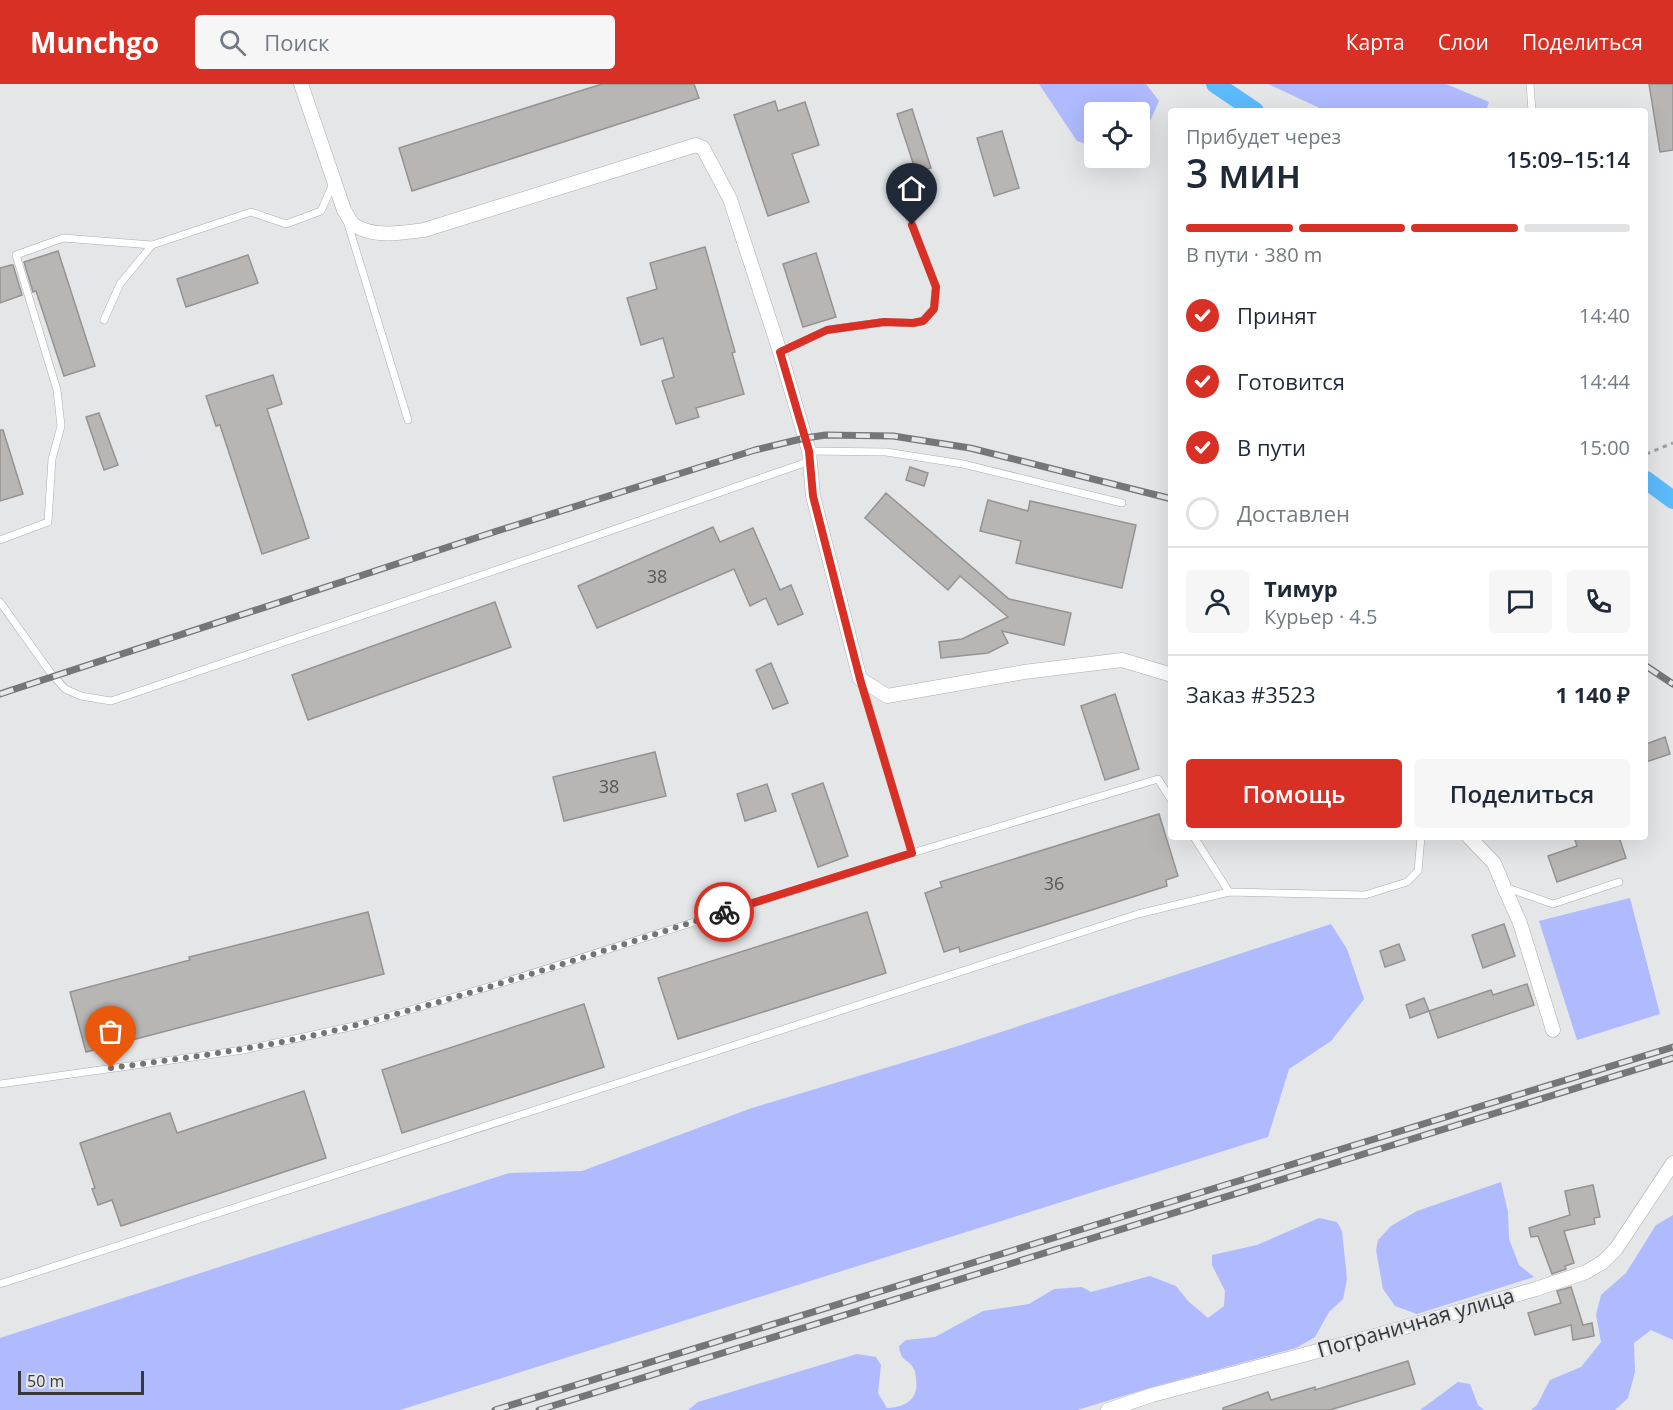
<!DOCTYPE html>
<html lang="ru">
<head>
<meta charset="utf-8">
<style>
	body { margin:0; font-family:"Open Sans",sans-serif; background:#f6f6f7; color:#1f2937; height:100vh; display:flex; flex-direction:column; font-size:22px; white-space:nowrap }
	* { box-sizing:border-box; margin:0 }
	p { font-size:20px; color:#747a83 }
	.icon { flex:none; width:33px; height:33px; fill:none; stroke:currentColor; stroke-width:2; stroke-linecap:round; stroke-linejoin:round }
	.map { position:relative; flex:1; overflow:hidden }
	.panel { position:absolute; left:1168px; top:24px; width:480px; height:732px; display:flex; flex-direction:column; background:#fff; border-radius:6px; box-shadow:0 6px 24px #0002 }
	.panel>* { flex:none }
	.controls { position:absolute; left:1084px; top:18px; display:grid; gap:12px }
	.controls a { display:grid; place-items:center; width:66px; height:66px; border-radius:6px; background:#fff; box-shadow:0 6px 24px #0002; font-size:30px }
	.scale { position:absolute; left:18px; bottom:15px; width:126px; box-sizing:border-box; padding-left:6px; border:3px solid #373738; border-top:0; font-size:16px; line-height:21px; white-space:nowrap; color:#373738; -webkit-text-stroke:4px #e5e6e8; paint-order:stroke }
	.pin { position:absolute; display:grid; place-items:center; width:51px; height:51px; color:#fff; margin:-62px -26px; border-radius:50% 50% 50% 0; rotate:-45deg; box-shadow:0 0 6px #0007 }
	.pin .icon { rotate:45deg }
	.courier { position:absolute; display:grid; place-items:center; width:60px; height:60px; margin:-30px; border:4px solid #d93025; border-radius:50%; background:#fff; color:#222; box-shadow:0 2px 8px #0007 }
	.head em { font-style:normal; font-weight:600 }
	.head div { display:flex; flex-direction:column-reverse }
	.head { display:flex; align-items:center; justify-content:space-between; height:102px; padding:0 18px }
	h1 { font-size:39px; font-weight:600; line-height:45px }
	.bar { display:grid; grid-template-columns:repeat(4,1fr); gap:9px 6px; align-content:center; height:72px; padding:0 18px }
	.bar i { height:8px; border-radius:4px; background:#e0e1e3 }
	.bar .current { background:#d93025 }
	.bar p { grid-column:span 4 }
	.line { display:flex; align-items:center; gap:15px; padding:0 18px; border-top:2px solid #e0e1e3 }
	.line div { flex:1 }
	.round { display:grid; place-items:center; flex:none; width:63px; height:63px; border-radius:6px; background:#f6f6f7 }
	ol { padding:0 18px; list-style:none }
	li { display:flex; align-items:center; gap:18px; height:66px }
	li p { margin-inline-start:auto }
	li .icon { padding:6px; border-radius:50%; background:#d93025; color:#fff; stroke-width:4 }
	li:last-child { color:#747a83 }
	li i { width:33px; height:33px; border:3px solid #e0e1e3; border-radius:50% }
	.primary-button { display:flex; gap:12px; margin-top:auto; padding:12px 18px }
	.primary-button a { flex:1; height:69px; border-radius:6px; background:#d93025; color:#fff; font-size:24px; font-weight:600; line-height:69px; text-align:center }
	.primary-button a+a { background:#f6f6f7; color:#1f2937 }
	header { display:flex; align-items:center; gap:36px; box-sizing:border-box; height:84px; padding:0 30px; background:#d93025; color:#fff }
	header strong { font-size:28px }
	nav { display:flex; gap:33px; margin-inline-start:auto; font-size:21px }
	.search { width:420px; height:54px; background:#f6f6f7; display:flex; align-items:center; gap:15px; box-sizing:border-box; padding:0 21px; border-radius:6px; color:#747a83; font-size:22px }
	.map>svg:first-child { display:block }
	.green { fill:#afbaff }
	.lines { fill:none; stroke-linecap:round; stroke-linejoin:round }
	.canal { stroke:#5cbbfc; stroke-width:18 }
	.building { fill:#b8b6b5; stroke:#959392; stroke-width:1.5 }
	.service-casing { stroke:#abacad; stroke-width:8 }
	.minor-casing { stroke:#abacad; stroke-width:15 }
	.path { stroke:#9fa0a1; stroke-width:3; stroke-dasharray:4.5 4.5; stroke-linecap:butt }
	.service { stroke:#fff; stroke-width:7 }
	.minor { stroke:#fff; stroke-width:14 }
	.rail-casing { stroke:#757677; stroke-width:7 }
	.rail { stroke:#e5e6e8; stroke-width:4.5; stroke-dasharray:14; stroke-linecap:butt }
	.done { stroke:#747476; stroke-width:6; stroke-dasharray:0 10.8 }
	.route { stroke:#d93025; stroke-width:8 }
	.labels { text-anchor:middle; stroke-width:4.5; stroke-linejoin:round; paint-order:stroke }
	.number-label { font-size:18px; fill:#575757 }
	.street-label { font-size:21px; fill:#373738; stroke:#e5e6e8 }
</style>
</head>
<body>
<header>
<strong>Munchgo</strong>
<div class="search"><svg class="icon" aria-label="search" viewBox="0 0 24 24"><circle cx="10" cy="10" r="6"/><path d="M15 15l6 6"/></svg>Поиск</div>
<nav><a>Карта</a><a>Слои</a><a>Поделиться</a></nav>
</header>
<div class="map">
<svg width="1673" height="1326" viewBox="0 0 1673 1326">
	<rect width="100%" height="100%" fill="#e5e6e8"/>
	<g class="green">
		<polygon points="1039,0 1146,0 1159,17 1143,53 1140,54 1140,28 1095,28 1095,63 1077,57"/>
		<polygon points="1268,0 1446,0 1489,18 1486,27 1326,27"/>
		<polygon points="1630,814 1660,930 1577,956 1539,837"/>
		<polygon points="1331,840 1347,865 1364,915 1331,957 1289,985 1268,1053 400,1326 0,1326 0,1254 509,1089 582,1087 752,1024 955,963"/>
		<polygon points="1501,1098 1508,1128 1509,1155 1519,1181 1534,1193 1417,1230 1395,1222 1383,1205 1376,1166 1378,1156 1391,1142 1417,1127"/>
		<polygon points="1673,1131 1673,1256 1651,1246 1634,1259 1635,1288 1628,1314 1615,1326 1531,1326 1537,1321 1550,1296 1581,1283 1601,1258 1596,1231 1601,1211 1626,1189 1656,1141"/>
		<path d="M1319 1134 1337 1138 1342 1147 1347 1195 1343 1215 1329 1228 1315 1253 1296 1264 1156 1302 1077 1326H688L698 1318 857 1270 876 1273 881 1281 878 1309 887 1324C906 1323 919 1315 916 1295 916 1294 915 1286 914 1285 908 1274 901 1279 899 1262L906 1256 935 1253 983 1227 1029 1220 1054 1205 1082 1203 1091 1208 1150 1192 1176 1202 1188 1217 1208 1234 1224 1222 1225 1207 1212 1181V1171L1257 1161Z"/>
		<polygon points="1458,1298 1470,1300 1478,1321 1484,1326 1420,1326"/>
	</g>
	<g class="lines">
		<g class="canal">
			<polyline points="1215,0 1255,27"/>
			<polyline points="1646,396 1673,416"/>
		</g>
	</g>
	<g class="building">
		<polygon points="602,0 694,0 699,14 412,107 399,64"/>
		<polygon points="1649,0 1673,0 1673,66 1660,68"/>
		<polygon points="775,17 778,27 805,18 819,61 792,70 809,118 768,132 734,31"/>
		<polygon points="912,25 931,84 916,88 897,30"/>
		<polygon points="1002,47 1019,104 994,112 977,54"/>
		<polygon points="705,163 735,268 732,269 744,310 696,324 699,333 676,340 662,297 674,293 663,254 641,261 627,214 657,205 650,179"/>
		<polygon points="58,167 95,282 64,292 36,207 33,208 24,178"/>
		<polygon points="816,169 836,233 803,243 783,180"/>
		<polygon points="248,171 258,199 186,223 177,195"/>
		<polygon points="11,181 13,181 22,211 0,219 0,184"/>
		<polygon points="273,291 282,320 267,325 309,454 262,470 220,341 216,342 206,312"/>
		<polygon points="99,329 118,381 104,386 86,333"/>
		<polygon points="0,346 3,346 23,410 0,417"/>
		<polygon points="910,383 928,389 924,402 906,396"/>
		<polygon points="886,409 1009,515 1071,529 1064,561 1002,547 1008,559 988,569 941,574 939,558 962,555 1008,533 960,492 948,506 865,434"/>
		<polygon points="988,416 1028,427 1030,417 1136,441 1122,504 1016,479 1021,457 980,447"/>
		<polygon points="713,443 720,458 753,444 780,506 791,501 803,530 778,541 766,514 750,522 734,485 597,544 578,502"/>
		<polygon points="495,518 511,563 308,636 292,591"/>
		<polygon points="771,579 788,619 773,625 756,586"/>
		<polygon points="1115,610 1139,685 1105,696 1081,622"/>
		<polygon points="1665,653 1670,670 1646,678 1646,660"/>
		<polygon points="655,668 666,712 564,737 553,693"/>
		<polygon points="823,699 848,772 818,783 792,710"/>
		<polygon points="767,700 776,727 745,737 737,710"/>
		<polygon points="1159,730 1178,792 1166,796 1167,802 960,868 959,863 944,868 925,809 942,803 940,798"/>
		<polygon points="1574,753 1619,753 1626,774 1557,798 1548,772 1577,762"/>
		<polygon points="368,828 384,890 86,968 70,908 190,876 189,873"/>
		<polygon points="867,828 886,889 678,955 658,894"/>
		<polygon points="1504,840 1515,872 1483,884 1472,851"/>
		<polygon points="1399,860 1405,876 1385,883 1380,867"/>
		<polygon points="1527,900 1534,921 1438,954 1429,927 1491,906 1493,911"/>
		<polygon points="1424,914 1429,927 1410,934 1406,921"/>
		<polygon points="584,920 604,983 402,1049 382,986"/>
		<polygon points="304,1007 326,1074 121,1142 112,1116 98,1121 92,1105 95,1104 80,1059 170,1029 177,1049"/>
		<polygon points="1593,1101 1600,1133 1594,1134 1595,1140 1564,1147 1574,1179 1565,1182 1566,1185 1552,1190 1538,1152 1531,1153 1529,1144 1570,1131 1565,1107"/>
		<polygon points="1571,1203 1583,1241 1592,1239 1594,1252 1573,1256 1571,1241 1535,1251 1528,1229 1561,1219 1557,1207"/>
		<polygon points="1408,1277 1415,1300 1330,1326 1223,1326 1223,1324 1268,1308 1271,1316 1315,1303 1315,1306"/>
	</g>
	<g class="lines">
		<g class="service-casing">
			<g id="service">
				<polyline points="1530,0 1532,27"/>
				<polyline points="348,140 408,336"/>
				<polyline points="104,236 120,200 152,161 251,128 286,140 321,127 333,100"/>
				<polyline points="780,268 827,246 884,238 913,239 923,237 934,224 936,203 896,98"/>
				<polyline points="809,367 886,368 963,380 1122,419"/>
				<polyline points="0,456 48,438 52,375 61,342 57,306 16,171 63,154 152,161"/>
				<polyline points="0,518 50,588 65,605 81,612 111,617 564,463 810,377"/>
				<polyline points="1194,753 1229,808"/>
				<polyline points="912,769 1158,695 1172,717"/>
				<polyline points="1505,803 1553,820 1619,798"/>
				<polyline points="0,1000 243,966 359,941 505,898 912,769 861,597"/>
				<polyline points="0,1200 1138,830 1229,808 1365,811 1407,798 1418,787 1421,753"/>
			</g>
		</g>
		<g class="minor-casing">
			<g id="minor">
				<path d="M301 0 344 126C347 130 350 138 354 141 374 154 403 149 424 146L696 61 703 64 730 115 780 268 809 367 813 412 860 595 887 612 1024 588 1122 576 1172 591"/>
				<polyline points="1469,753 1494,779 1504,803 1520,839 1553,946"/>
				<polyline points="1108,1326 1152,1311 1378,1251 1536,1205 1586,1188 1603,1178 1616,1165 1673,1079"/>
			</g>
		</g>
		<polyline class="path" points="1646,370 1673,359"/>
		<use href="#service" class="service"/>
		<use href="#minor" class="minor"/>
		<g class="rail-casing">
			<g id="rail">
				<polyline points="1646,582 1673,600"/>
				<polyline points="0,610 497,447 755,366 805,354 826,351 893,352 970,364 1172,415"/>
				<polyline points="495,1326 1673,963"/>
				<polyline points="539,1326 1673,974"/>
			</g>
		</g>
		<use href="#rail" class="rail"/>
	</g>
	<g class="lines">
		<path class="done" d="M111 984C194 973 278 962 360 940 483 907 603 867 724 828"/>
		<polyline class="route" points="724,828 912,769 860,595 813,412 809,367 780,268 827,246 884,238 913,239 923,237 934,225 936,203 912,141"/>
	</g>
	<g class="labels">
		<g class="number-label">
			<text x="657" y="499">38</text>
			<text x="609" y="709">38</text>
			<text x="1054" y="806">36</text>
		</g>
		<g class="street-label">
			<text transform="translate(1416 1239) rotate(-16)" y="7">Пограничная улица</text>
		</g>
	</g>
</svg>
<div class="controls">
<a><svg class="icon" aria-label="locate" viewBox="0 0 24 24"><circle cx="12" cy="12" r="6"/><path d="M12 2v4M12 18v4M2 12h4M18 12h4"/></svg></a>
</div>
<div class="scale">50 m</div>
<div class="pin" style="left:111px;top:984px;background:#ea580c"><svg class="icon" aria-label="bag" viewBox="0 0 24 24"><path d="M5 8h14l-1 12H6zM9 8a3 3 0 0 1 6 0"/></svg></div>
<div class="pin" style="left:912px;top:141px;background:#1f2937"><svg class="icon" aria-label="home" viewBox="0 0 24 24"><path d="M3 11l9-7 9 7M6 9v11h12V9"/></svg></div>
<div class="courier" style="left:724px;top:828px"><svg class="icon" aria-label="bike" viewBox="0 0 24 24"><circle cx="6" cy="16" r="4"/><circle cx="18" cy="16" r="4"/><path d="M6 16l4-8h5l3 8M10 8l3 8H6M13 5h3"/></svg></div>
<section class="panel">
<div class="head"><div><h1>3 мин</h1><p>Прибудет через</p></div><em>15:09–15:14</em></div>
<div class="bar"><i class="current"></i><i class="current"></i><i class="current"></i><i></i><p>В пути · 380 m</p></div>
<ol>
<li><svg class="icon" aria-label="check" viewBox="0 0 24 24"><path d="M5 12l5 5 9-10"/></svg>Принят<p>14:40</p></li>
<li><svg class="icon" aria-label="check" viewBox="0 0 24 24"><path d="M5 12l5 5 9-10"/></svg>Готовится<p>14:44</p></li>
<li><svg class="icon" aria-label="check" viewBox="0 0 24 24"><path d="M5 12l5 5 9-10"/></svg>В пути<p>15:00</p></li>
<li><i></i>Доставлен</li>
</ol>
<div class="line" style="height:108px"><a class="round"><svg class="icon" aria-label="person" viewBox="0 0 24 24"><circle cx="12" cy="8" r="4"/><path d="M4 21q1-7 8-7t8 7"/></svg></a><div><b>Тимур</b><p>Курьер · 4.5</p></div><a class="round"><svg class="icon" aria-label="chat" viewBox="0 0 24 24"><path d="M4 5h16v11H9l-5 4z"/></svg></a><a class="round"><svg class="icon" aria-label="phone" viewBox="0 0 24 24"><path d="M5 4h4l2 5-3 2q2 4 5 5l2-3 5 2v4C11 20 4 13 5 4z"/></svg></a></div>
<div class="line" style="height:78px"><div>Заказ #3523</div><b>1 140 ₽</b></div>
<div class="primary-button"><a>Помощь</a><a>Поделиться</a></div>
</section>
</div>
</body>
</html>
